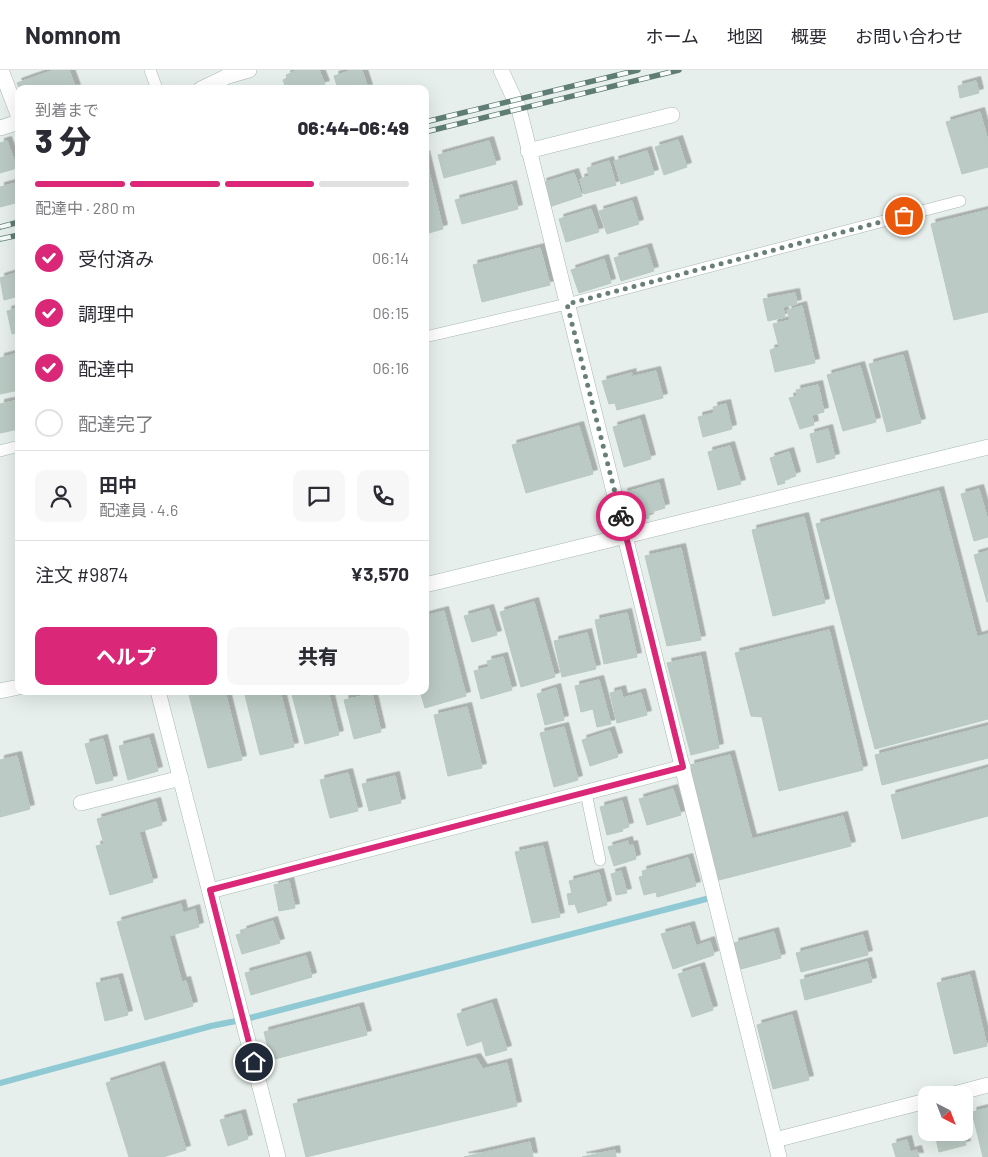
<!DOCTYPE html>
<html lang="ja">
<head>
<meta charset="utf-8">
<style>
	body { margin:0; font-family:Barlow,"Noto Sans JP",sans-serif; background:#f7f7f7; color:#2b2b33; height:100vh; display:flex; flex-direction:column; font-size:19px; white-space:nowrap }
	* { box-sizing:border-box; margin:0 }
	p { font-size:16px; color:#7c7c81 }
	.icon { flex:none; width:28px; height:28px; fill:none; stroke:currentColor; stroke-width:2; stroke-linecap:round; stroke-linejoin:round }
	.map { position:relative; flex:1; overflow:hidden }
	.panel { position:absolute; left:15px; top:15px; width:414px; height:610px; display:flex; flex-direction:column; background:#fff; border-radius:10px; box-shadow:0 5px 20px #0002 }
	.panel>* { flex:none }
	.needle { width:32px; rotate:138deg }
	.tools { position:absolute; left:918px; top:1016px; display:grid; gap:10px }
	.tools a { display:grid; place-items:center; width:55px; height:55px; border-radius:10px; background:#fff; box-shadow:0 5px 20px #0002; font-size:25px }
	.pin { position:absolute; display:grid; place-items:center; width:42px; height:42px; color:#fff; margin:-21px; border:2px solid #fff; border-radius:50%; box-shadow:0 1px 5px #0007 }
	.courier { position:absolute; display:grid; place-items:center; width:50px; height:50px; margin:-25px; border:4px solid #db2777; border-radius:50%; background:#fff; color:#222; box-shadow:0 1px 6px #0007 }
	.summary em { font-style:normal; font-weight:800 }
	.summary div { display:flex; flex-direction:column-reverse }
	.summary { display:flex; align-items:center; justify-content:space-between; height:85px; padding:0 20px }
	h1 { font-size:32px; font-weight:800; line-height:38px }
	.bar { display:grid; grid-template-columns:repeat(4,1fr); gap:8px 5px; align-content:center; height:60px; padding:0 20px }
	.bar i { height:6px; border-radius:4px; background:#e1e1e2 }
	.bar .active { background:#db2777 }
	.bar p { grid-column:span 4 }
	.line { display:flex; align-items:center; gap:12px; padding:0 20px; border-top:1px solid #e1e1e2 }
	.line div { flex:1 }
	.round { display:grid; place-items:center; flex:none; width:52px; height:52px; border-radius:10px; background:#f7f7f7 }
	ol { padding:0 20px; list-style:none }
	li { display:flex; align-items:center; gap:15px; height:55px }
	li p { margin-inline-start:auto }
	li .icon { padding:5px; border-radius:50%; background:#db2777; color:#fff; stroke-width:4 }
	li:last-child { color:#7c7c81 }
	li i { width:28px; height:28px; border:2px solid #e1e1e2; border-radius:50% }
	.cta { display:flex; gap:10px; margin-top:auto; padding:10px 20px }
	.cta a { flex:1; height:58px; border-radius:10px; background:#db2777; color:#fff; font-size:20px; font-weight:800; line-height:58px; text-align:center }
	.cta a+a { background:#f7f7f7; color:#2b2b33 }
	header { display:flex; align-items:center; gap:30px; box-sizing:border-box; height:70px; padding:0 25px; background:#fff; border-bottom:1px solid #e1e1e2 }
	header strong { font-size:24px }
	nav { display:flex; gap:28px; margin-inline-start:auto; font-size:18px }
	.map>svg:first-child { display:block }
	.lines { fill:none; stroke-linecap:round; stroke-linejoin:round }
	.stream { stroke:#8ec9d4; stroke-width:6 }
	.building { fill:#bbcac4; stroke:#b8c9c2; filter:url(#shadow) }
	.lane-casing { stroke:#a8b8b2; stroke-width:12 }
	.street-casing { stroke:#a8b8b2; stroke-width:16 }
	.lane { stroke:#fff; stroke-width:11 }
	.street { stroke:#fff; stroke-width:15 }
	.rail-casing { stroke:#5f7d75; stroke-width:5.5 }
	.rail { stroke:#f7fbf9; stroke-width:4; stroke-dasharray:11; stroke-linecap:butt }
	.done { stroke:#687f78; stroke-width:5; stroke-dasharray:0 9 }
	.route { stroke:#db2777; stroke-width:6 }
</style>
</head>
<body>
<header>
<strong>Nomnom</strong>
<nav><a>ホーム</a><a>地図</a><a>概要</a><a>お問い合わせ</a></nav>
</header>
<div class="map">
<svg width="988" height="1087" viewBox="0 0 988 1087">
	<defs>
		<filter id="shadow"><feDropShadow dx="4.5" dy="-4.5" stdDeviation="0" flood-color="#0004"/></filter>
	</defs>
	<rect width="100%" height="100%" fill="#e6efeb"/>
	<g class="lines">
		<polyline class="stream" points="0,1013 211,956 246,949 706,829"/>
	</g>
	<g class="building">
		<polygon points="54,0 69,0 76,19 20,19 17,13"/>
		<polygon points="298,0 319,0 325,15 312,19 284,19 286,18 283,10 287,8 286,5"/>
		<polygon points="353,0 362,0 368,19 338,19 334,6"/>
		<polygon points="976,11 979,23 960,28 958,16"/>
		<polygon points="980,42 988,71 988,97 962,104 946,52"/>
		<polygon points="678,70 687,97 664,105 655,77"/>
		<polygon points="7,71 17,98 0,103 0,73"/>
		<polygon points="489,71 496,94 444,108 438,85"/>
		<polygon points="647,81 654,104 621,114 614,91"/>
		<polygon points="425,85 443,159 425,164"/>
		<polygon points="609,91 616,115 584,124 580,109 589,106 587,98"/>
		<polygon points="574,103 582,126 549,137 542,113"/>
		<polygon points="16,113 19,132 0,137 0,117"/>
		<polygon points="512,115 518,139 462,154 455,130"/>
		<polygon points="632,131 639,154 607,164 599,141"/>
		<polygon points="591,139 599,162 566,172 559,149"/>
		<polygon points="988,140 988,242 954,250 931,154"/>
		<polygon points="540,178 550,215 482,232 473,195"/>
		<polygon points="647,178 654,201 621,211 614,188"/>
		<polygon points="604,189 611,213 579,223 571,200"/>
		<polygon points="19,202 19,226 4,230 0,208"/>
		<polygon points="795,223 797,234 783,237 785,247 768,251 763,229"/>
		<polygon points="802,236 815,293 775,302 770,280 779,277 773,254 790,250 787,240"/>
		<polygon points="18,238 19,262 12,264 7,241"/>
		<polygon points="19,283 19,320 0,324 0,288"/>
		<polygon points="903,285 921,353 887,362 869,294"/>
		<polygon points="860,296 876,352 843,361 827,305"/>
		<polygon points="656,301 663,328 617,340 615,333 609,334 602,311 632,303 631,307"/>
		<polygon points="818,315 824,342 812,345 814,355 800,359 789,328 797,326 796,320"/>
		<polygon points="19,330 19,359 0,363 0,334"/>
		<polygon points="726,334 732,359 703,367 698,347 714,343 713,337"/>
		<polygon points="640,349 651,389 624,397 613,357"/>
		<polygon points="579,356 593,404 526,423 512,375"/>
		<polygon points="828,359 835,388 817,393 810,364"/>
		<polygon points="730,376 741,414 718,420 708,382"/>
		<polygon points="789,382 796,406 784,410 785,413 778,415 770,388"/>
		<polygon points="659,413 665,438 648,443 649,448 631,453 623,423"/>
		<polygon points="979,419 988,451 988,467 974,471 961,424"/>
		<polygon points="939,421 977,567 988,564 988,649 875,679 816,454"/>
		<polygon points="804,447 825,533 773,546 752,460"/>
		<polygon points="681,478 701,570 667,576 645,486"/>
		<polygon points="988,481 988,532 987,532 974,485"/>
		<polygon points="534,532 555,607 521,617 500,542"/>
		<polygon points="489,539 497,565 472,572 464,546"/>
		<polygon points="444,541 466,626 425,638 420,621 425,621 425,546"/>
		<polygon points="627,543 637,587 604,594 595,550"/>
		<polygon points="829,560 863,700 779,721 762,647 751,646 735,583"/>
		<polygon points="587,563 596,599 562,607 554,571"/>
		<polygon points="701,586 719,678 691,685 667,593"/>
		<polygon points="503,587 512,620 481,629 474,601 489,597 487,591"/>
		<polygon points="599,610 611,654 597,657 593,639 581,642 575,616"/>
		<polygon points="556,618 564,650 545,655 537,624"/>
		<polygon points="621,620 623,628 641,623 647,645 617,653 610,623"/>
		<polygon points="188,621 225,621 242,690 208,698"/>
		<polygon points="244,621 280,621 294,677 260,685"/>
		<polygon points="291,621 328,621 339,665 305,674"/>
		<polygon points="372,624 381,662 354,669 344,630"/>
		<polygon points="467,637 482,698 448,706 434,645"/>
		<polygon points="988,656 988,688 882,715 875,685"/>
		<polygon points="564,657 578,710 554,717 540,663"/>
		<polygon points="610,661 618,687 590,696 582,670"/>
		<polygon points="149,668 158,701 128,710 119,676"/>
		<polygon points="103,669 113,710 96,714 85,674"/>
		<polygon points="730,685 752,769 843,746 851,776 719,810 690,695"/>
		<polygon points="17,686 30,739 0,747 0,690"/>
		<polygon points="988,698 988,746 902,769 891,725"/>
		<polygon points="348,703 358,741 330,748 320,710"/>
		<polygon points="395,706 401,733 369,741 362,714"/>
		<polygon points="673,719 681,745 647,755 639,729"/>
		<polygon points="622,731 629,757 622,759 623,761 607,765 600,737"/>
		<polygon points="156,732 162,755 139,762 153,812 110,825 96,776 104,774 97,749"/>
		<polygon points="628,771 629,776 633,775 636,789 614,796 608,777"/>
		<polygon points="543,776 560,847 532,853 515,782"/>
		<polygon points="688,788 696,816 657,827 656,822 644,825 639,807 643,806 642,801"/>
		<polygon points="621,801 627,823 616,825 611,804"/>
		<polygon points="599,803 607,835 578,843 575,834 569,835 567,824 572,823 569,811"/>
		<polygon points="289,811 295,838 279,841 274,815"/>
		<polygon points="181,834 183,843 195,839 199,857 169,866 182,912 186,911 193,936 145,950 117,852"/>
		<polygon points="273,851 280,873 242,884 236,865 243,863 242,861"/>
		<polygon points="690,856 696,876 710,871 714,885 673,899 661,864"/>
		<polygon points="774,862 781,888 741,899 734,873"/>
		<polygon points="863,865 868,885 801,902 796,883"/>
		<polygon points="306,886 312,907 251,925 245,903"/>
		<polygon points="867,892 872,912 805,930 800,910"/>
		<polygon points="700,897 713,940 692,947 678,904"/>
		<polygon points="970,905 987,976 954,984 937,913"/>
		<polygon points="118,908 128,945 105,951 96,913"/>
		<polygon points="492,933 507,980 486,986 482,971 467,976 457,944"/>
		<polygon points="359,937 367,965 271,990 264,962"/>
		<polygon points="792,945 809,1010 773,1019 757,955"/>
		<polygon points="476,988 483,999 507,993 517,1036 306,1087 293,1034"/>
		<polygon points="160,996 186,1080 163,1087 129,1087 106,1013"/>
		<polygon points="988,1038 988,1087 983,1087 972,1042"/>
		<polygon points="241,1044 248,1069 228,1076 220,1050"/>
		<polygon points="939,1062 963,1062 966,1075 939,1082 935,1064"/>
		<polygon points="907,1070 910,1082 917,1080 919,1087 896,1087 892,1074"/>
		<polygon points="530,1072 533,1087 464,1087"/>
		<polygon points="615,1080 616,1087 582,1087"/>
	</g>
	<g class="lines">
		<g class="lane-casing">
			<g id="lane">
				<polyline points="150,0 157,19"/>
				<polyline points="425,267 567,234 960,131"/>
				<polyline points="0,381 19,376"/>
				<polyline points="586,723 600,790"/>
			</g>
		</g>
		<g class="street-casing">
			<g id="street">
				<polyline points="1,0 19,47"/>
				<polyline points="501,0 519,39 779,1087"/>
				<polyline points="201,19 228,6 249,0"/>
				<polyline points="0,58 19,52"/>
				<polyline points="528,81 672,45"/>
				<polyline points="425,515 988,377"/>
				<polyline points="0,621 19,617"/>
				<polyline points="158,621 278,1087"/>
				<polyline points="81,733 181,708"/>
				<polyline points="210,821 683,697"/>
				<polyline points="950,1025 988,1015"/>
				<polyline points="775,1070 926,1031"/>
			</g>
		</g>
		<use href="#lane" class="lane"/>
		<use href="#street" class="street"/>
		<g class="rail-casing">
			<g id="rail">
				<polyline points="425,52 638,0"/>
				<polyline points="425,62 679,0"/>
				<polyline points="0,157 19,152"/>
				<polyline points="0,169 19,165"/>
			</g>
		</g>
		<use href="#rail" class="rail"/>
	</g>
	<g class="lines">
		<polyline class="done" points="621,446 567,234 904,146"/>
		<polyline class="route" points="254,992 210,820 683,697 621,446"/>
	</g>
</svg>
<div class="tools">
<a><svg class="needle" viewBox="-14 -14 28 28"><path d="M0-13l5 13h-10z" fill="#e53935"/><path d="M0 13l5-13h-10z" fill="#7c7c81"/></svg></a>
</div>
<div class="pin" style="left:904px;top:146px;background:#ea580c"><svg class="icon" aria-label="bag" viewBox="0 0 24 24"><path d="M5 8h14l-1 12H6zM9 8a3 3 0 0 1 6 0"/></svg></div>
<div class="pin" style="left:254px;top:992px;background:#1f2937"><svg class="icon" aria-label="home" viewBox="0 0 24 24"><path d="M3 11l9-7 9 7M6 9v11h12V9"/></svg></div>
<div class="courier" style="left:621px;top:446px"><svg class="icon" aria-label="bike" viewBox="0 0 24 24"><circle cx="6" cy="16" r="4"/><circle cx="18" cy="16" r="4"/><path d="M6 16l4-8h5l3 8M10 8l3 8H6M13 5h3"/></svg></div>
<section class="panel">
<div class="summary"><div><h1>3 分</h1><p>到着まで</p></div><em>06:44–06:49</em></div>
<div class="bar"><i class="active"></i><i class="active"></i><i class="active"></i><i></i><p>配達中 · 280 m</p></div>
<ol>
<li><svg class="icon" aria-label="check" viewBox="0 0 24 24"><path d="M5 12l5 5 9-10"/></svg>受付済み<p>06:14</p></li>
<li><svg class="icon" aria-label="check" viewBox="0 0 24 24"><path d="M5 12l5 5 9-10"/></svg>調理中<p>06:15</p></li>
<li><svg class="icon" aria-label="check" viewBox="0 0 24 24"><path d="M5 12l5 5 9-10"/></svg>配達中<p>06:16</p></li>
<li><i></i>配達完了</li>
</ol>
<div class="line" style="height:90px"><a class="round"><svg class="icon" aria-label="person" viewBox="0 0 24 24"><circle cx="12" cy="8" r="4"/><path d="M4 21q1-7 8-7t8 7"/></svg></a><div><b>田中</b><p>配達員 · 4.6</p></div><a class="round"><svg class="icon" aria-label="chat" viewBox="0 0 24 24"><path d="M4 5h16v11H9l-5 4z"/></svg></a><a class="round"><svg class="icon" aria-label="phone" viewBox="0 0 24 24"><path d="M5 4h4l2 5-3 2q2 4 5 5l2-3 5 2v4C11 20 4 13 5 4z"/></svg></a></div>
<div class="line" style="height:65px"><div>注文 #9874</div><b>¥3,570</b></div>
<div class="cta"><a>ヘルプ</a><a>共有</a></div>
</section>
</div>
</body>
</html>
